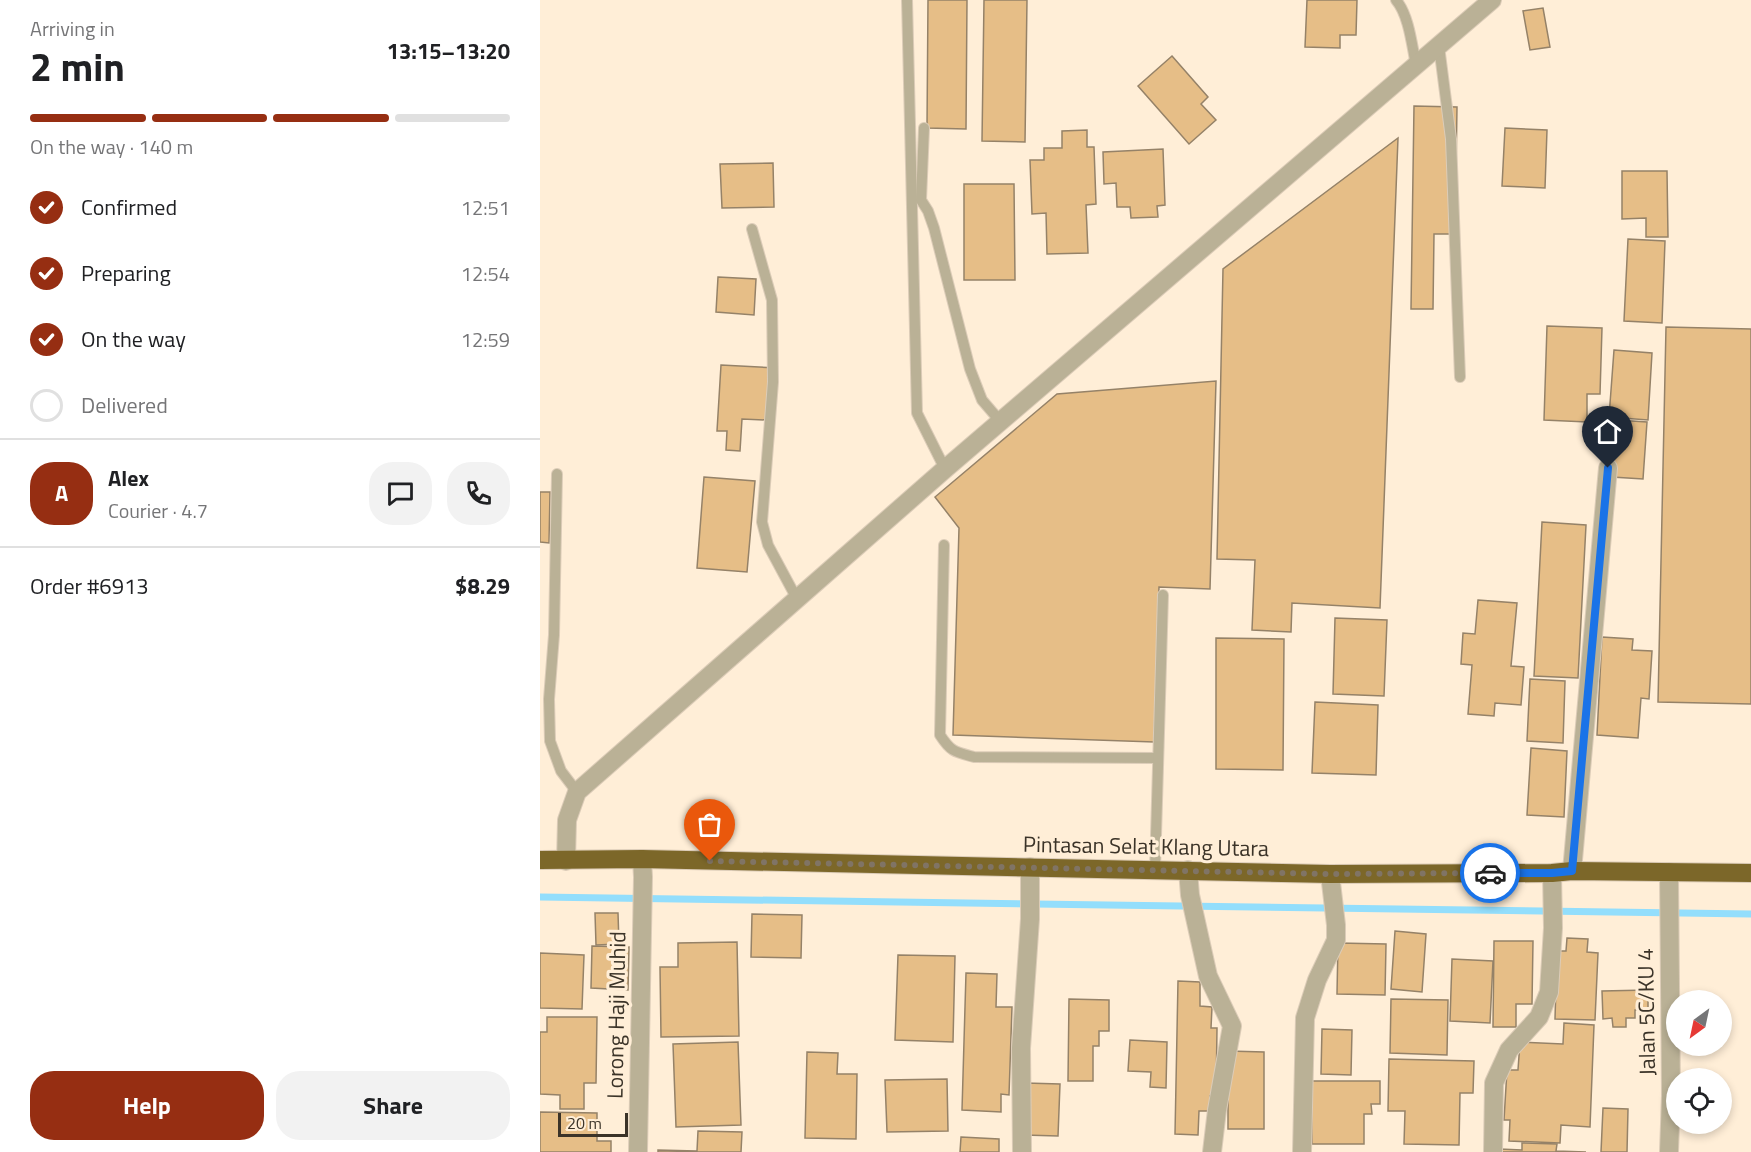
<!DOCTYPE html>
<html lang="en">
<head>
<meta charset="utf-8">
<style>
	body { margin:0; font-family:"Titillium Web",sans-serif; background:#f2f2f2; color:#202124; height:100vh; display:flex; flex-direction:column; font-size:22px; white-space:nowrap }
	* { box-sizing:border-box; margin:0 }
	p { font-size:20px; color:#757577 }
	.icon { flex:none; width:33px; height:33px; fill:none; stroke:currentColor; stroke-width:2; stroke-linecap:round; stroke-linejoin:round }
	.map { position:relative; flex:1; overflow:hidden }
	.sheet { display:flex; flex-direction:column; background:#fff; width:540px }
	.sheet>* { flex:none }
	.needle { width:39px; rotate:213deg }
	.tools { position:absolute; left:1126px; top:990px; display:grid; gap:12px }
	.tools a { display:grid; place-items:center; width:66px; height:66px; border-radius:50%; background:#fff; box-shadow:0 3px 9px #0003; font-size:30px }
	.scale { position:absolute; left:18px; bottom:15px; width:70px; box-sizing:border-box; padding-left:6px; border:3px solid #3b3328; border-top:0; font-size:16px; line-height:21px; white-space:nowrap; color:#3b3328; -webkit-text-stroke:4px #ffeed7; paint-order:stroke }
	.pin { position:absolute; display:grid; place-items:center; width:51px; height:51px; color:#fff; margin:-62px -26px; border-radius:50% 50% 50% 0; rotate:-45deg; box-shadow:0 0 6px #0007 }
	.pin .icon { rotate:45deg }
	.courier { position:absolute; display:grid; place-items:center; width:60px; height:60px; margin:-30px; border:4px solid #1a73e8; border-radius:50%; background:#fff; color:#222; box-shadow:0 2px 8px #0007 }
	.headline em { font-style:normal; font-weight:700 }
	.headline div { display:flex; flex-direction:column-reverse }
	.headline { display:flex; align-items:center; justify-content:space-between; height:102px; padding:0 30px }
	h1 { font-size:39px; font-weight:700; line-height:45px }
	.bar { display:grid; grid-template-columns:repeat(4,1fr); gap:9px 6px; align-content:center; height:72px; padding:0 30px }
	.bar i { height:8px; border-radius:4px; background:#e0e0e0 }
	.bar .active { background:#962e12 }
	.bar p { grid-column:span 4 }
	.line { display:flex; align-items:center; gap:15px; padding:0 30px; border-top:2px solid #e0e0e0 }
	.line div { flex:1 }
	.round { display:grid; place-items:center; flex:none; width:63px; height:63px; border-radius:24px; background:#f2f2f2 }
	ol { padding:0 30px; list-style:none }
	li { display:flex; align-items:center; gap:18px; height:66px }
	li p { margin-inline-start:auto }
	li .icon { padding:6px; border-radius:50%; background:#962e12; color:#fff; stroke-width:4 }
	li:last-child { color:#757577 }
	li i { width:33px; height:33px; border:3px solid #e0e0e0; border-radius:50% }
	.action { display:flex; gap:12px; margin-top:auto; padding:12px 30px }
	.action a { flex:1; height:69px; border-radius:24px; background:#962e12; color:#fff; font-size:24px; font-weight:700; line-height:69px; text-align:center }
	.action a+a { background:#f2f2f2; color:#202124 }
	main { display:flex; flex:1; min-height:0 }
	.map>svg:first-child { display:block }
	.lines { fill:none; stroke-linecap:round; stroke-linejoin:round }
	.stream { stroke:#93defc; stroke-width:7 }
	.building { fill:#e6be87; stroke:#958268; stroke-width:1.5 }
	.lane-casing { stroke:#dcccb8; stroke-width:12 }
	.street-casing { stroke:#dcccb8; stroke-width:20 }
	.highway-casing { stroke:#dcccb8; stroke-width:20 }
	.lane { stroke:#bab196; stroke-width:10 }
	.street { stroke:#bab196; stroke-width:18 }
	.highway { stroke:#7c6729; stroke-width:18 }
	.done { stroke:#807465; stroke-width:6; stroke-dasharray:0 10.8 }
	.route { stroke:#1a73e8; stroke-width:8 }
	.labels { text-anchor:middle; stroke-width:6; stroke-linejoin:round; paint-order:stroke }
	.street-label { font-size:22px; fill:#3b3328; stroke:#ffeed7 }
</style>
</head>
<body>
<main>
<section class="sheet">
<div class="headline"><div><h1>2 min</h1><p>Arriving in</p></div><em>13:15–13:20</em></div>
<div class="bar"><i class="active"></i><i class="active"></i><i class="active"></i><i></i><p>On the way · 140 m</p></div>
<ol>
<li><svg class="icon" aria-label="check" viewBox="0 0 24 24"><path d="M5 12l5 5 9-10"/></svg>Confirmed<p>12:51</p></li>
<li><svg class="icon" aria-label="check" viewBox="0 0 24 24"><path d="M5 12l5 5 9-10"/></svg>Preparing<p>12:54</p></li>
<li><svg class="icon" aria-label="check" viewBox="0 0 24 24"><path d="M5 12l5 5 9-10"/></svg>On the way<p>12:59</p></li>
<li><i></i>Delivered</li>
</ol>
<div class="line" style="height:108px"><b class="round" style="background:#962e12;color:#fff">A</b><div><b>Alex</b><p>Courier · 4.7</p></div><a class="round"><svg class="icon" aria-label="chat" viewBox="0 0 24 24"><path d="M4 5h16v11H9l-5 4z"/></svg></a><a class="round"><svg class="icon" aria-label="phone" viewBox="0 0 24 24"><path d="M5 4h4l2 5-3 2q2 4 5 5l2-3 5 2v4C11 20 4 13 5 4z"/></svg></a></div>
<div class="line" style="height:78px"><div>Order #6913</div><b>$8.29</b></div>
<div class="action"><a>Help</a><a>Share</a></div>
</section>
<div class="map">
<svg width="1211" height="1152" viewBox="0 0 1211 1152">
	<rect width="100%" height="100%" fill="#ffeed7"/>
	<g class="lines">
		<polyline class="stream" points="0,897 1211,914"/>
	</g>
	<g class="building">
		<polygon points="388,0 427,0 426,129 387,128"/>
		<polygon points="444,0 487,0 485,142 442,141"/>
		<polygon points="767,0 817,0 816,35 800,35 800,48 765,47"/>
		<polygon points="1003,8 1010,47 990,50 983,11"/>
		<polygon points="632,56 668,97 661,104 676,120 649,144 598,86"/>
		<polygon points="874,106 917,107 915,234 894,234 893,309 871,309"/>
		<polygon points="965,128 1007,130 1005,188 962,186"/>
		<polygon points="547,130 547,147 554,147 556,204 546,205 548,253 507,254 506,213 492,214 490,160 504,160 504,148 522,148 522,131"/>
		<polygon points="858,138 840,608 752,603 751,632 712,630 715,560 677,559 683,269"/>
		<polygon points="623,149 625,205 617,206 618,217 591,218 590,207 577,207 576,183 564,184 563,152"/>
		<polygon points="233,163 234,207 182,208 180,164"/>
		<polygon points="1082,171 1127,171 1128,237 1106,237 1106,218 1082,219"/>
		<polygon points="424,184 474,184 475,280 424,280"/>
		<polygon points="1088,239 1125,241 1122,323 1084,321"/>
		<polygon points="178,277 216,279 214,315 176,312"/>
		<polygon points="1007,326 1062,328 1060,394 1047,394 1047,422 1004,420"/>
		<polygon points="1126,327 1211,329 1211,704 1118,702"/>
		<polygon points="1074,350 1112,353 1108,420 1069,417"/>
		<polygon points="181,365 237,368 227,420 202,419 200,451 186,450 187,431 177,431"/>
		<polygon points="676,381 670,589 619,587 614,742 413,735 419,528 395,497 517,394"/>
		<polygon points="1076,420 1107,422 1103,479 1072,477"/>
		<polygon points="164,477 215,481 207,572 157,568"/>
		<polygon points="0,492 10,492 9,543 0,542"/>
		<polygon points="1002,522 1046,525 1038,678 994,676"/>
		<polygon points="938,600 977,603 971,666 984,667 981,705 955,703 954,716 928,714 932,665 921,664 923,633 935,634"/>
		<polygon points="795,618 847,620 844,696 793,694"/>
		<polygon points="1062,637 1093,639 1092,650 1112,651 1109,699 1101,698 1098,738 1057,735"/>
		<polygon points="676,638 744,639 743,770 676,769"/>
		<polygon points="990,679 1025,681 1023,743 987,741"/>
		<polygon points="775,702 838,705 836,775 772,773"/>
		<polygon points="991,748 1027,751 1024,817 987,815"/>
		<polygon points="55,913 78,913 79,944 56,945"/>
		<polygon points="212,914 262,915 261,958 211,957"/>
		<polygon points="855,931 886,934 882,992 851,989"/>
		<polygon points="1027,938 1048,939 1047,952 1058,953 1055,1020 1015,1019 1017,951 1026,951"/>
		<polygon points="954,941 993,941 992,1004 976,1004 976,1027 953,1027"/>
		<polygon points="197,942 199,1036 121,1037 120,967 138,967 138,943"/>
		<polygon points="798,943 846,944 845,995 797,994"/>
		<polygon points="52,946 89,947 88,990 51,988"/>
		<polygon points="0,953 44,955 42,1009 0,1008"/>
		<polygon points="358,955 415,956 413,1042 355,1040"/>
		<polygon points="912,959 953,961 950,1023 910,1021"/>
		<polygon points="426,973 457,974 456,1007 472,1007 469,1095 461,1094 461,1112 422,1110"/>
		<polygon points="638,981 660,982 660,1006 672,1007 671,1028 677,1028 676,1097 670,1096 670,1111 659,1111 658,1135 635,1134"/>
		<polygon points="1108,990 1108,1010 1095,1010 1095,1018 1086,1018 1086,1027 1073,1027 1072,1018 1063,1019 1062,991"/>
		<polygon points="529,999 569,1000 569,1031 559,1031 559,1046 553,1046 553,1081 528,1081"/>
		<polygon points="851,999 908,1000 907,1055 850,1053"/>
		<polygon points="7,1017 57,1017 56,1083 44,1083 44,1109 20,1109 20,1095 0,1094 0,1032 7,1032"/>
		<polygon points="1024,1023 1054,1025 1050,1127 1021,1125 1020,1143 969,1141 970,1120 964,1120 967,1070 978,1070 980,1042 1023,1044"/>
		<polygon points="782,1029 812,1030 811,1075 781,1074"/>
		<polygon points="590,1040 627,1042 626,1088 610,1087 611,1072 588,1071"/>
		<polygon points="198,1042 201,1125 136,1127 133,1044"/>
		<polygon points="688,1051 724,1052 724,1129 688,1129"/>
		<polygon points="267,1052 298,1053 297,1074 317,1074 316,1139 265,1138"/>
		<polygon points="849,1059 934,1061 933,1093 920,1093 919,1145 864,1144 865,1111 848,1111"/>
		<polygon points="407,1079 408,1131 347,1132 345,1080"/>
		<polygon points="771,1081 840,1081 840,1104 831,1104 832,1114 824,1114 824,1144 772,1144"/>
		<polygon points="485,1083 520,1084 518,1136 484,1135"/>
		<polygon points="1063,1108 1088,1109 1087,1152 1061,1152"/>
		<polygon points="0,1112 57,1113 57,1141 71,1141 71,1152 0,1152"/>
		<polygon points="158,1131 202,1132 201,1152 118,1152 118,1150 157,1151"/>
		<polygon points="421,1137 459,1139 459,1152 420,1152"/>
		<polygon points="982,1143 1017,1144 1016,1151 1046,1152 960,1152 960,1149 982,1150"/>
	</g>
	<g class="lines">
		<g class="lane-casing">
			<g id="lane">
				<polyline points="367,0 377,413 405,469"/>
				<path d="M856 0C869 15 872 46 876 65"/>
				<polyline points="899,46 911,139 920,377"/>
				<polyline points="384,128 381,200 388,211 394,228 430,369 442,400 460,421"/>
				<polyline points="212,229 232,300 233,382 222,522 228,545 257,599"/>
				<polyline points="17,474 14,635 9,699 10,741 21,771 37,792"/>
				<path d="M404 545 400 735C411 752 415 752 434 757L618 758"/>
				<polyline points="615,870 623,595"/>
			</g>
		</g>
		<g class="street-casing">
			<g id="street">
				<polyline points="26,861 27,820 37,792 405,469 952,0"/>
				<polyline points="648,870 650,895 668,976 692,1026 677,1110 672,1152"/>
				<polyline points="1032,871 1068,468"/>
				<polyline points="1129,872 1131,1096 1129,1152"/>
				<polyline points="98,1152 103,877 102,859"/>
				<polyline points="482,1152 481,1048 490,919 490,867"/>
				<polyline points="762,1152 765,1018 777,980 796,940 796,925 790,874"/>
				<polyline points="953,1152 954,1083 969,1050 999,1017 1009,992 1013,928 1012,873"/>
			</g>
		</g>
		<g class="highway-casing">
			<polyline id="highway" points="0,860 102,859 790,874 1012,873 1032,871 1211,873"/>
		</g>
		<use href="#lane" class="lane"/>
		<use href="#street" class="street"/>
		<use href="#highway" class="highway"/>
	</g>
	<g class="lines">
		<polyline class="done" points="170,861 790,874 950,873"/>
		<polyline class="route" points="950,873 1012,873 1032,871 1068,468"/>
	</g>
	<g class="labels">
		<g class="street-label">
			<text transform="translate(606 846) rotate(1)" y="8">Pintasan Selat Klang Utara</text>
			<text transform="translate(1106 1012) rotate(-91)" y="8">Jalan 5C/KU 4</text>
			<text transform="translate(76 1015) rotate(-89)" y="8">Lorong Haji Muhid</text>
		</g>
	</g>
</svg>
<div class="tools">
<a><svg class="needle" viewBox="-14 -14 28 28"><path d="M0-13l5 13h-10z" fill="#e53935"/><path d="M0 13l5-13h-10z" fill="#757577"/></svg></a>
<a><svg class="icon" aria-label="locate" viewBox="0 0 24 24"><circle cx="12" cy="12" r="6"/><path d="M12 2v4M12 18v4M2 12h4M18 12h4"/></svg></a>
</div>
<div class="scale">20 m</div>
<div class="pin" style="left:170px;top:861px;background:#ea580c"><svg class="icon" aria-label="bag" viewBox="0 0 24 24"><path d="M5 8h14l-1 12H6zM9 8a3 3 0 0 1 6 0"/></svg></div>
<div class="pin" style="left:1068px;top:468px;background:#1f2937"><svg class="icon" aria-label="home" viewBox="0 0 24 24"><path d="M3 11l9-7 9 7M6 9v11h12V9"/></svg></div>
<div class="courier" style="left:950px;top:873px"><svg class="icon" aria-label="car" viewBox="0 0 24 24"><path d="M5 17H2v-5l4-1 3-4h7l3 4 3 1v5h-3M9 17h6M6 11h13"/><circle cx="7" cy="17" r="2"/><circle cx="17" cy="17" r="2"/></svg></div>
</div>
</main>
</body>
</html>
